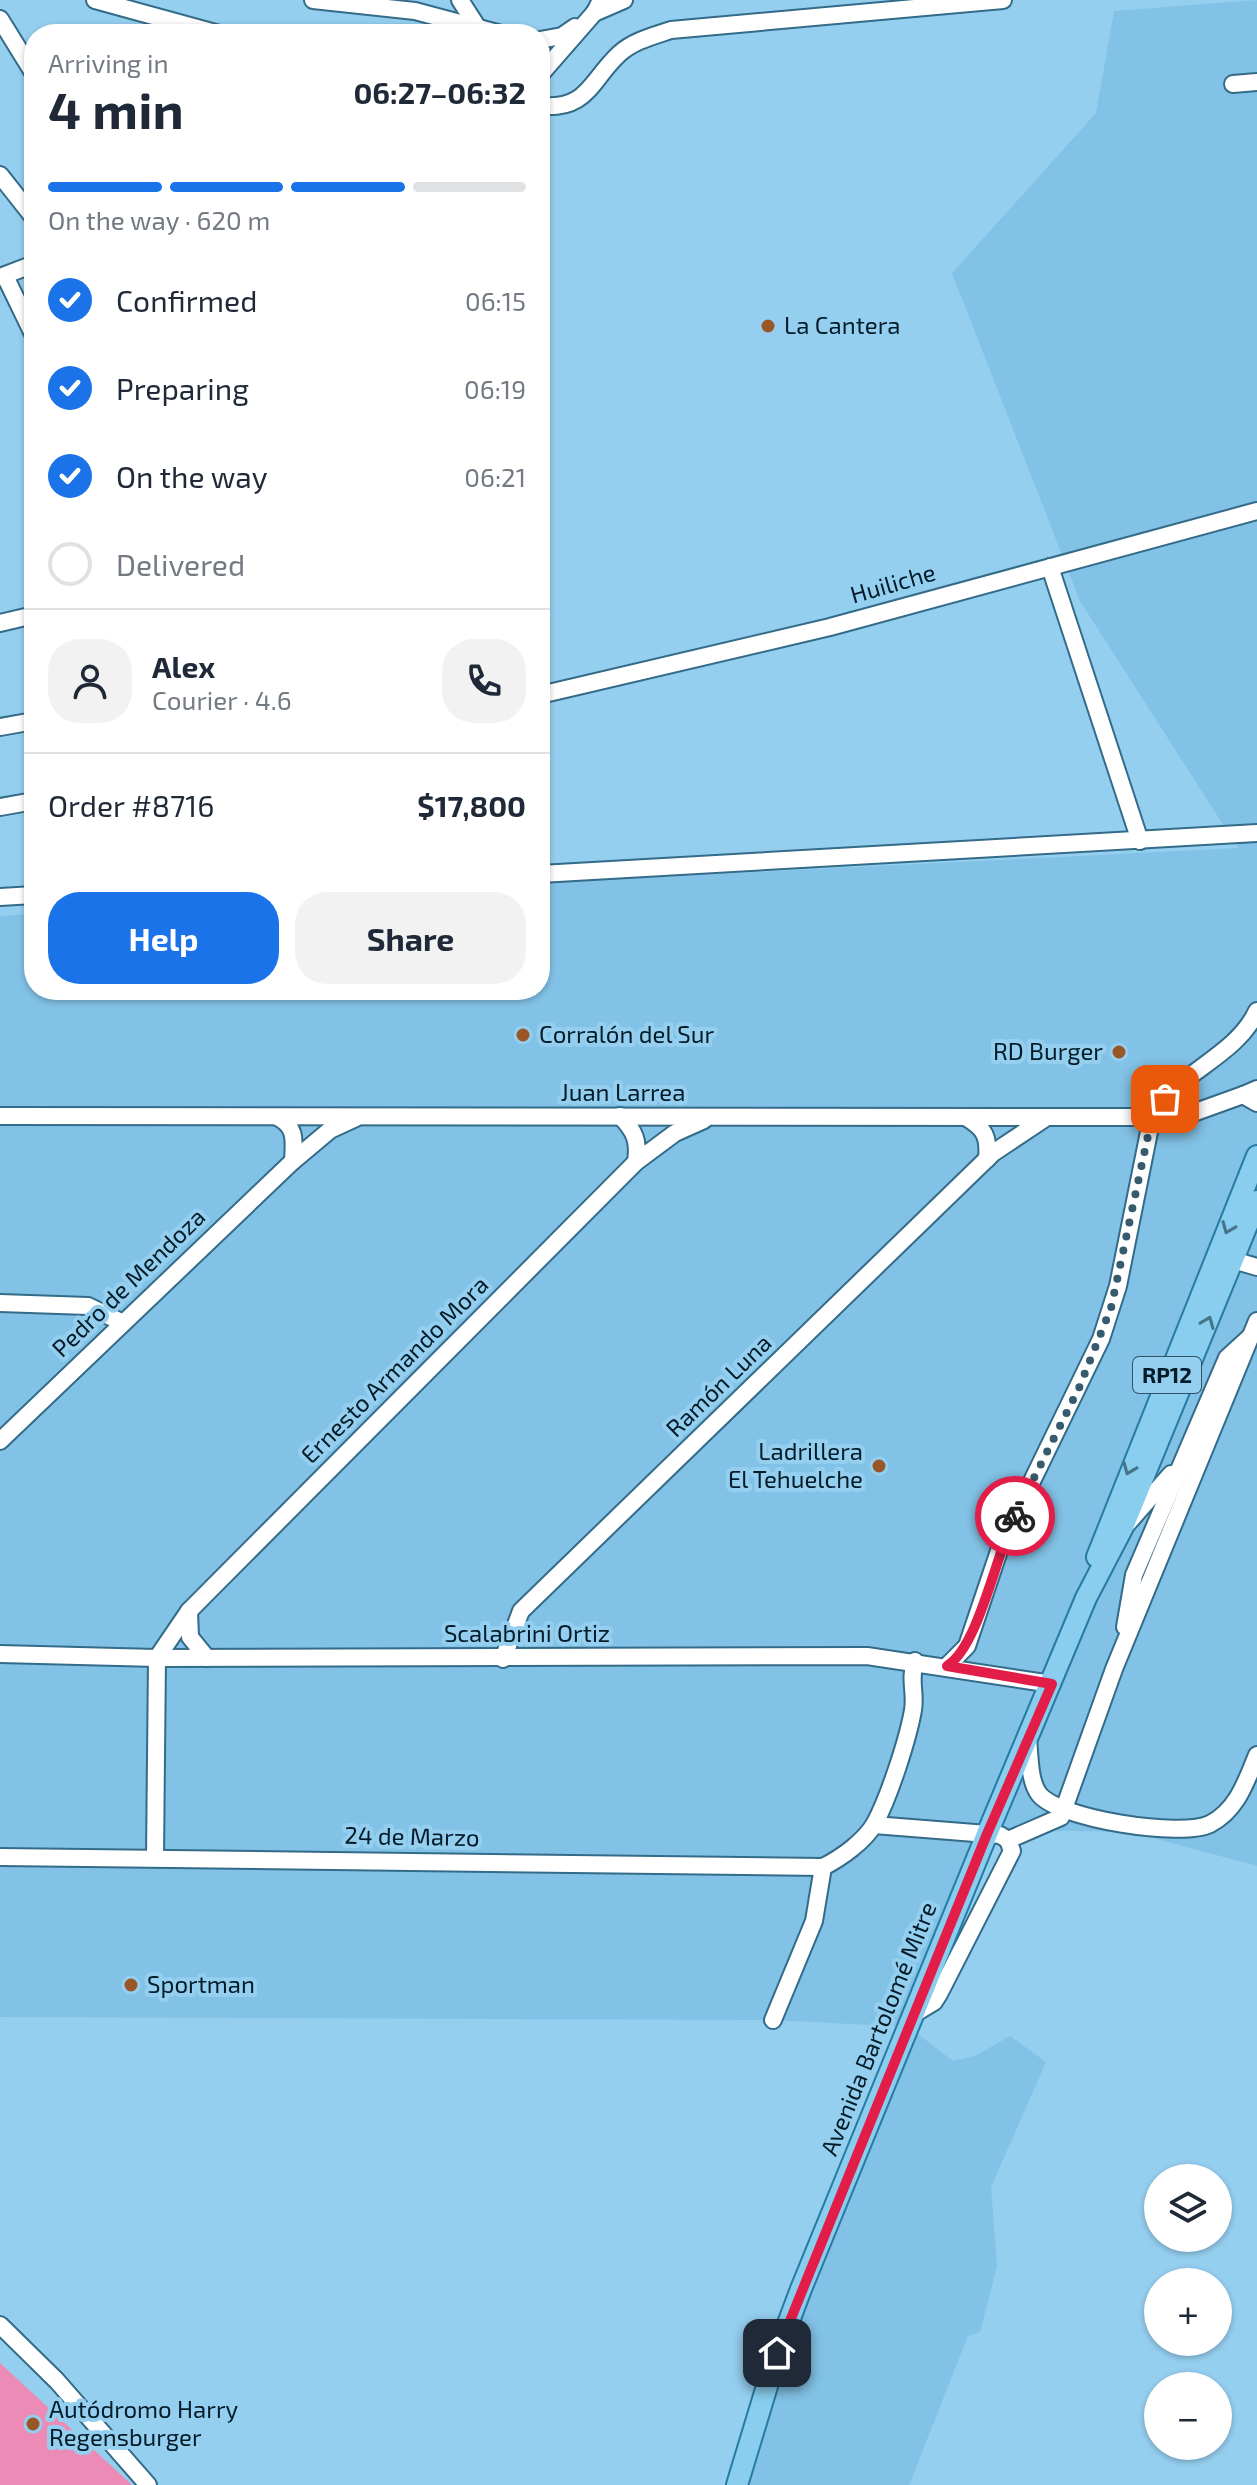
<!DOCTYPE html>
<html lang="en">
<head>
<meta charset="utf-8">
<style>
	body { margin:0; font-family:"Exo 2",sans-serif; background:#f2f2f3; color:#1f2937; height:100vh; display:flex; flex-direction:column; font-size:30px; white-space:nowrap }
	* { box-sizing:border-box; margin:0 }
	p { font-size:26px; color:#747a83 }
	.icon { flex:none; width:44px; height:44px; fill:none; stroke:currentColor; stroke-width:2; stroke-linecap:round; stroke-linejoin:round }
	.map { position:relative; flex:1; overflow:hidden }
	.panel { position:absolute; left:24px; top:24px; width:526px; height:976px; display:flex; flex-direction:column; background:#fff; border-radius:32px; box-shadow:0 2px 6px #0004 }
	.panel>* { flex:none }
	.buttons { position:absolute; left:1144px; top:2164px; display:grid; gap:16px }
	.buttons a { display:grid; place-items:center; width:88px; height:88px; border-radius:50%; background:#fff; box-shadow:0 2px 6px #0004; font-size:40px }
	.pin { position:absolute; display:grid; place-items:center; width:68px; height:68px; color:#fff; margin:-34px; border-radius:16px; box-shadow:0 4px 12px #0006 }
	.courier { position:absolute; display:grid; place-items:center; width:80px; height:80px; margin:-40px; border:6px solid #e11d48; border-radius:50%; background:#fff; color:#222; box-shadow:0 2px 10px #0007 }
	.summary em { font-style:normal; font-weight:700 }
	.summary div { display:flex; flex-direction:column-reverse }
	.summary { display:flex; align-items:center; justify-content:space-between; height:136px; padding:0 24px }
	h1 { font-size:52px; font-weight:700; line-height:60px }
	.bar { display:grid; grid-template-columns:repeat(4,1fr); gap:12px 8px; align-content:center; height:96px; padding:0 24px }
	.bar i { height:10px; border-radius:6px; background:#e0e1e3 }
	.bar .active { background:#1a73e8 }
	.bar p { grid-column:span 4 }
	.line { display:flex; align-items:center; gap:20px; padding:0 24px; border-top:2px solid #e0e1e3 }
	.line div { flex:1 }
	.round { display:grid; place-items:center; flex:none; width:84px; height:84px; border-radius:32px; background:#f2f2f3 }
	ol { padding:0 24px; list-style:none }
	li { display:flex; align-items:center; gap:24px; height:88px }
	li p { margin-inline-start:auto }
	li .icon { padding:8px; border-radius:50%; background:#1a73e8; color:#fff; stroke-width:4 }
	li:last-child { color:#747a83 }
	li i { width:44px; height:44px; border:4px solid #e0e1e3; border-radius:50% }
	.primary-button { display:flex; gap:16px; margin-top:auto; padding:16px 24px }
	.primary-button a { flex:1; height:92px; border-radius:32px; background:#1a73e8; color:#fff; font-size:32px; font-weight:700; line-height:92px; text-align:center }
	.primary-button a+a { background:#f2f2f3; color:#1f2937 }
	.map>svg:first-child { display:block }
	.built { fill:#82c2e6 }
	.green { fill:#ec8bb5 }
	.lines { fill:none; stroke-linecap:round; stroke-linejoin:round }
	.minor-casing { stroke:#336b88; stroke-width:20 }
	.major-casing { stroke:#277aa2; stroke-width:24 }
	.minor { stroke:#fff; stroke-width:16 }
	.major { stroke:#89ceee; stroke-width:20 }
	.oneway { stroke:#46758b }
	.done { stroke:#375b6e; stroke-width:8; stroke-dasharray:0 14.4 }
	.route { stroke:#e11d48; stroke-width:10 }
	.poi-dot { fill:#995626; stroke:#95cff0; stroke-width:3 }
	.labels { text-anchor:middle; stroke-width:8; stroke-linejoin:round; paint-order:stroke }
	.shield { fill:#95cff0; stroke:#305264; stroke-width:2 }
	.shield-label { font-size:22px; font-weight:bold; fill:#041c28 }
	.poi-label { font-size:24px; fill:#041c28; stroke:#95cff0; text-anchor:start }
	.street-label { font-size:24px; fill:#041c28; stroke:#95cff0 }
</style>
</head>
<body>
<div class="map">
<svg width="1257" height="2485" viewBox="0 0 1257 2485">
	<rect width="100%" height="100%" fill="#95cff0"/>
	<polygon class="built" points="1257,0 1257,1866 1131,1832 1009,1830 987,1834 909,2027 953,2061 975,2056 1010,2036 1046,2062 991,2187 997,2266 980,2332 968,2336 909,2485 737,2485 908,2027 773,2020 0,2017 0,916 34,914 34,990 540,990 540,883 1238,848 1080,601 952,273 1096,113 1114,11"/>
	<polygon class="green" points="0,2363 132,2485 0,2485"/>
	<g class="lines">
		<g class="minor-casing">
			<g id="minor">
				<polyline points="95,0 219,34"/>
				<polyline points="313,0 415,11 501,34"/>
				<polyline points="460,0 478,28"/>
				<polyline points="594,13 624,0"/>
				<polyline points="0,19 34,74"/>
				<polyline points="540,40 562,36 575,27"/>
				<polyline points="540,75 595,12 601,0"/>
				<polyline points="1233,84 1257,82"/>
				<path d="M540 106C588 110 590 81 619 54 633 41 653 36 671 30L1003 0"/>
				<polyline points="0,175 34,218"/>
				<polyline points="5,276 34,336"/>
				<polyline points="0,277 34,264"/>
				<polyline points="1050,567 1140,841"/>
				<polyline points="0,623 34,615"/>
				<polyline points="540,695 830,627 1257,511"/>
				<polyline points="0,727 34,721"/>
				<polyline points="0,807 34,801"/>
				<polyline points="540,874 1257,833"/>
				<polyline points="0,897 34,895"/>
				<polyline points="1257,1089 1243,1095 1257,1103"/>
				<polyline points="0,1116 1152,1117 1193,1113 1243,1095"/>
				<path d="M620 1116C635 1131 639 1141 636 1162"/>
				<path d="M277 1117C297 1126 294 1142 293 1161"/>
				<path d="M967 1118C985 1129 989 1137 987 1159"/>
				<polyline points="1233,1260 1257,1267"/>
				<polyline points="0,1303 88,1306 121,1322"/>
				<polyline points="0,1441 293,1161 330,1130 356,1118"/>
				<polyline points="1128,1523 1171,1474"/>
				<polyline points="189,1611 190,1637 207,1658"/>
				<polyline points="1125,1627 1134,1575 1227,1358 1250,1337"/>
				<polyline points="0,1654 157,1658 867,1656 1052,1684"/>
				<polyline points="503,1659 521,1611 993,1153 1047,1117"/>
				<path d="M947 1666 967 1646 1001 1545 1101 1339 1118 1286 1152 1117C1176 1072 1235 1058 1257 1011"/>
				<path d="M1028 1740C1030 1756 1029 1781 1039 1794 1058 1819 1182 1838 1210 1824 1237 1810 1246 1782 1257 1755"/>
				<polyline points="874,1825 1000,1835 1008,1840 1012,1851 939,1994 934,2002 914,2014"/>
				<polyline points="1008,1840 1061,1817 1114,1669 1257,1321"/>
				<polyline points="0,1857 823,1867"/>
				<polyline points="155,1857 157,1658 189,1611 636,1162 675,1133 704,1120"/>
				<path d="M773 2020 814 1921 823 1867C841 1858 865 1841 875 1823 889 1797 908 1739 913 1710 916 1692 909 1681 915 1661"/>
				<polyline points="0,2325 57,2381 148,2485"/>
			</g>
		</g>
		<g class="major-casing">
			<g id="major">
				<polyline points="1097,1557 1257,1156"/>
				<polyline points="737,2485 777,2353 801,2289 987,1834 1086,1598 1123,1527 1257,1201"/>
			</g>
		</g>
		<use href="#minor" class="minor"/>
		<use href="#major" class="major"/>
	</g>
	<defs><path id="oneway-chevron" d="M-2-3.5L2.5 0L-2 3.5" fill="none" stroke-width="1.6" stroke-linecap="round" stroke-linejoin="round" transform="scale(2)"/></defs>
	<g class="oneway">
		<use href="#oneway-chevron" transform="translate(1228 1228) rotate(112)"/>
		<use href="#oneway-chevron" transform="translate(1208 1322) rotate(-68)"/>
		<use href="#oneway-chevron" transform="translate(1129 1469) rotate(112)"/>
	</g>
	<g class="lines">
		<polyline class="done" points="1015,1516 1079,1388 1111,1308 1152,1117 1165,1099"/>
		<path class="route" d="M777 2353 987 1834 1052 1684 947 1666C979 1646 996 1554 1015 1516"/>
	</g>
	<g class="poi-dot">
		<circle cx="768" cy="326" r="8"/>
		<circle cx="523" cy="1035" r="8"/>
		<circle cx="1119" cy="1052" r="8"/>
		<circle cx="879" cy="1466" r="8"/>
		<circle cx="131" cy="1985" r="8"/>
		<circle cx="33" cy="2424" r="8"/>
	</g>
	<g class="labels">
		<rect class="shield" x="1133" y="1357" width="68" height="36" rx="6"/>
		<g class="shield-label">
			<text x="1167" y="1383">RP12</text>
		</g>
		<g class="poi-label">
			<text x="784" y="334">La Cantera</text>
			<text x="539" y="1043">Corralón del Sur</text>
			<text x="1103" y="1060" text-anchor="end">RD Burger</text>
			<text x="863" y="1460" text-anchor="end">Ladrillera<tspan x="863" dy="28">El Tehuelche</tspan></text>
			<text x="147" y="1993">Sportman</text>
			<text x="49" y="2418">Autódromo Harry<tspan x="49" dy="28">Regensburger</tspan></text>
		</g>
		<g class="street-label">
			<text transform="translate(893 584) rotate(-16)" y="8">Huiliche</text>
			<text x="623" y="1101">Juan Larrea</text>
			<text transform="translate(129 1283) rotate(-44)" y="8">Pedro de Mendoza</text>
			<text transform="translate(395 1370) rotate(-45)" y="8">Ernesto Armando Mora</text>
			<text transform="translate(719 1386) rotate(-44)" y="8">Ramón Luna</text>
			<text x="527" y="1642">Scalabrini Ortiz</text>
			<text transform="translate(412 1837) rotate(1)" y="8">24 de Marzo</text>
			<text transform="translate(879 2029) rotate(-68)" y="8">Avenida Bartolomé Mitre</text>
		</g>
	</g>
</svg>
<div class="buttons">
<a><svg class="icon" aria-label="layers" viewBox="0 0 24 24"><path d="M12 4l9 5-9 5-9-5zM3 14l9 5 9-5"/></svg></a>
<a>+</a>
<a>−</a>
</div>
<div class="pin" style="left:1165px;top:1099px;background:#ea580c"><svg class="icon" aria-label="bag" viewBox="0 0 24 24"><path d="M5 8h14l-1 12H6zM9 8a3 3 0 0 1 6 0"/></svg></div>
<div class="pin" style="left:777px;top:2353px;background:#1f2937"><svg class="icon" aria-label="home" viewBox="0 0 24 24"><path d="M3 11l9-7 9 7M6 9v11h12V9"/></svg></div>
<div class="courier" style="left:1015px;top:1516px"><svg class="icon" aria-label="bike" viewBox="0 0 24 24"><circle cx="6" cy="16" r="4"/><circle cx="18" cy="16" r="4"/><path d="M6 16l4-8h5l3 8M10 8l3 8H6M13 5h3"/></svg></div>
<section class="panel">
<div class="summary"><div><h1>4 min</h1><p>Arriving in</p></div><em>06:27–06:32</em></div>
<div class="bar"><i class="active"></i><i class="active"></i><i class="active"></i><i></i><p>On the way · 620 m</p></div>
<ol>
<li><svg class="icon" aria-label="check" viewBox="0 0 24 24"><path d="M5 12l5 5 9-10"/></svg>Confirmed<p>06:15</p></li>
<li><svg class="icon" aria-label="check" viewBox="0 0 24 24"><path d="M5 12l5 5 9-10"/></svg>Preparing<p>06:19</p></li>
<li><svg class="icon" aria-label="check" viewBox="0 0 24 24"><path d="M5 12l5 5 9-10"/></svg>On the way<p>06:21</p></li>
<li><i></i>Delivered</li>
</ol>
<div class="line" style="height:144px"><a class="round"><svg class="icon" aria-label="person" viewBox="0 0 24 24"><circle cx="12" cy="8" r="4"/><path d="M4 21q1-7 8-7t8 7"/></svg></a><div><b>Alex</b><p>Courier · 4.6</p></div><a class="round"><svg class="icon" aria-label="phone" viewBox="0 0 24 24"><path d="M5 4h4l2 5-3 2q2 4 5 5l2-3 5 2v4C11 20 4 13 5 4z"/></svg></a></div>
<div class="line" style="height:104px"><div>Order #8716</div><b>$17,800</b></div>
<div class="primary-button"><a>Help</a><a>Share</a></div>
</section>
</div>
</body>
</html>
